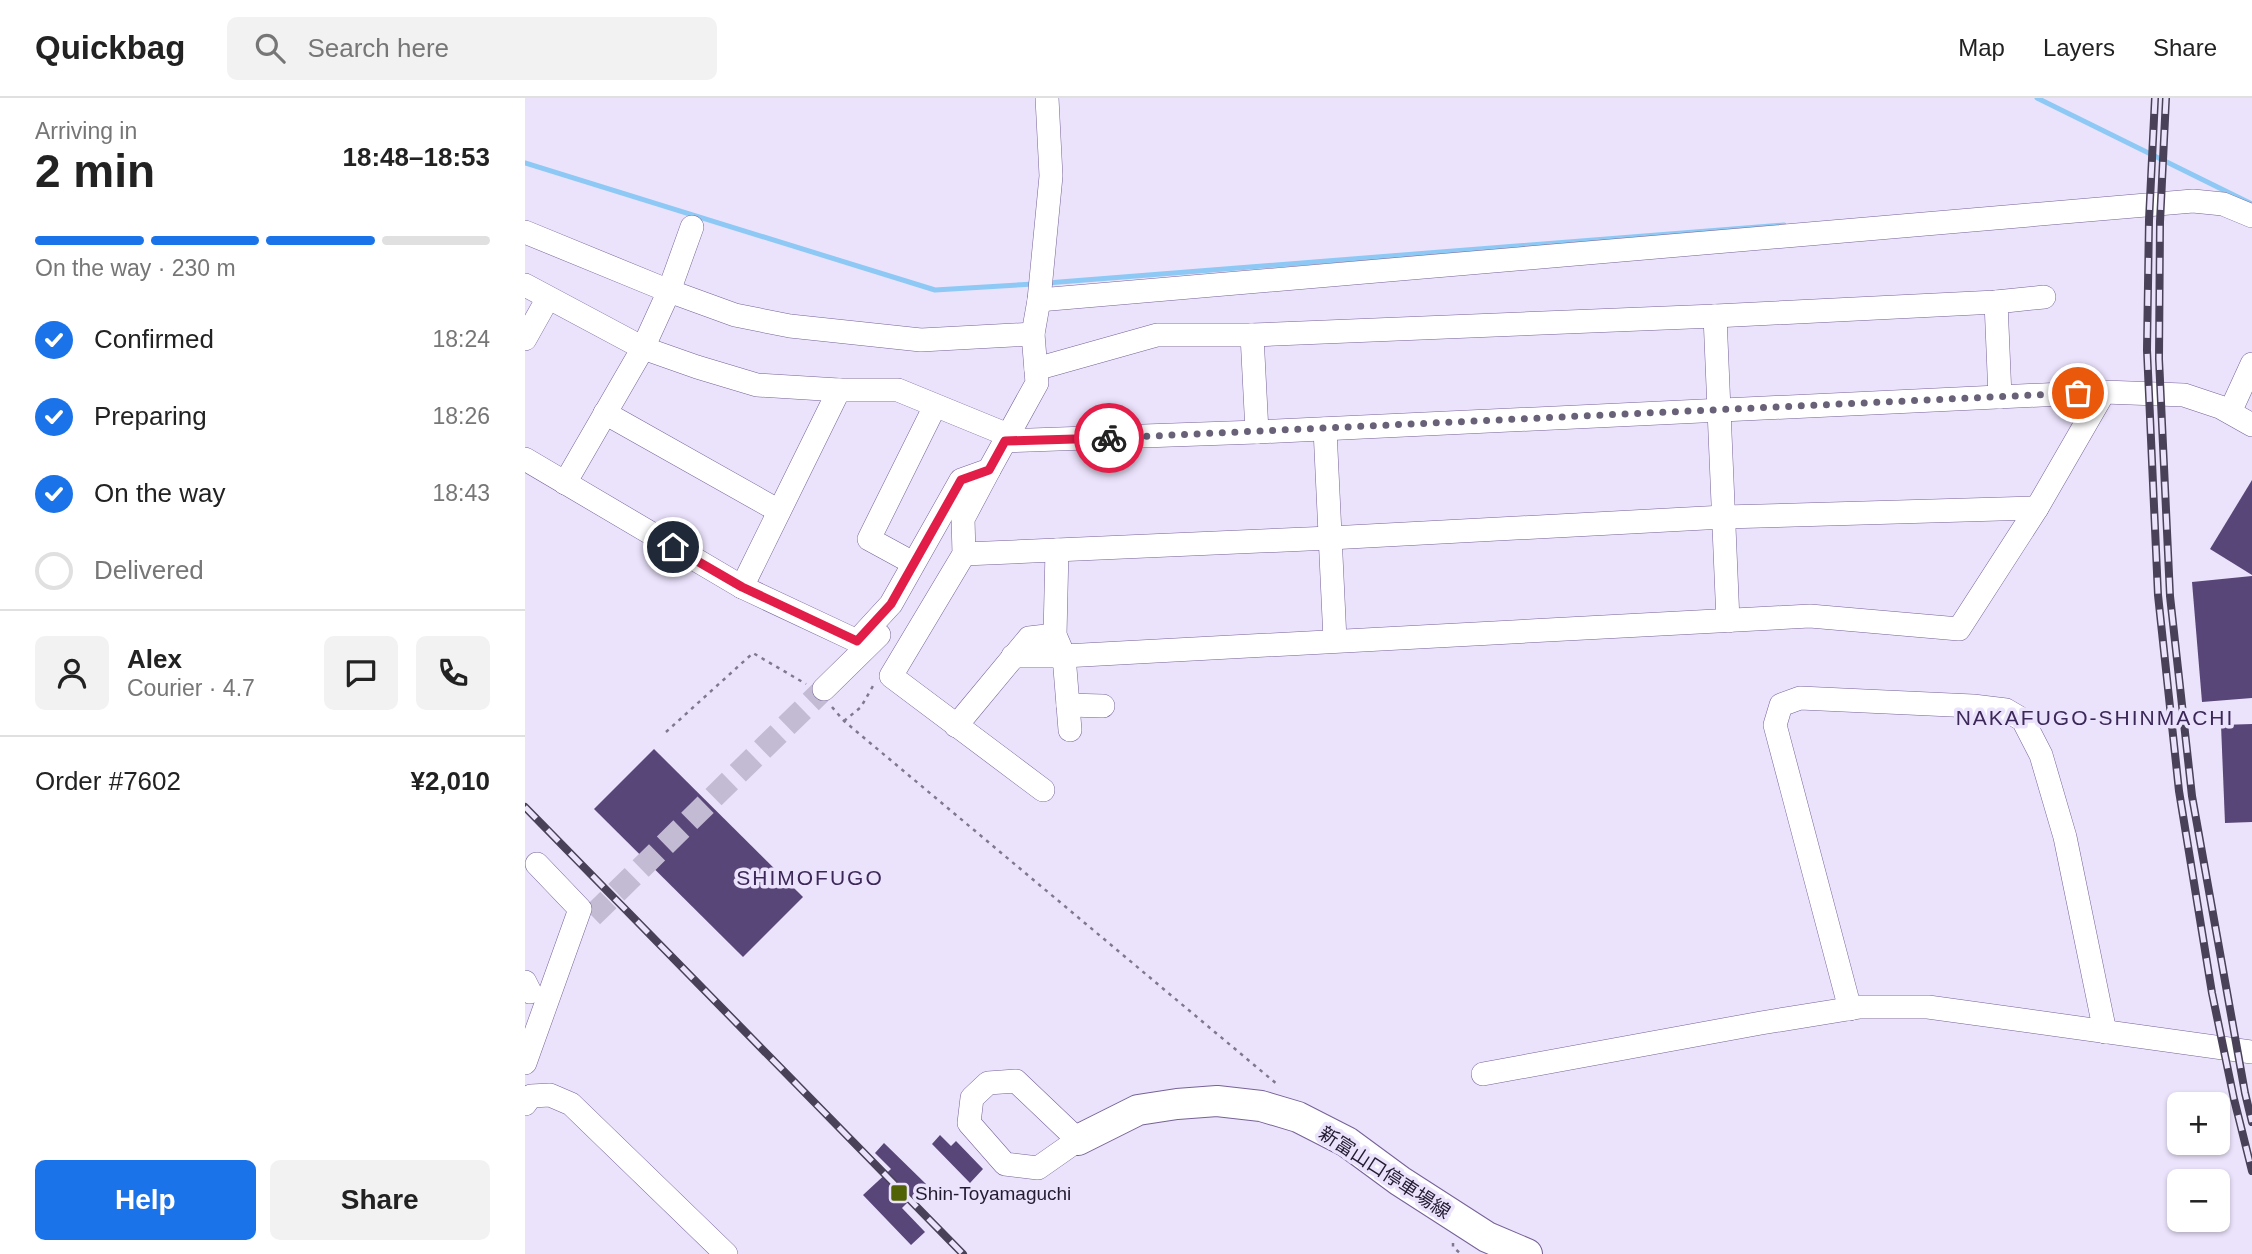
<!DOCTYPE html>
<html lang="en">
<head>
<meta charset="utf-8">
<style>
	body { margin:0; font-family:Arial,"Noto Sans JP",sans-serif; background:#f2f2f2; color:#222; height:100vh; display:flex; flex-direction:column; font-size:26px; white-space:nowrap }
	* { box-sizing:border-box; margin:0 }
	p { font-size:23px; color:#767676 }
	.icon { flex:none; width:38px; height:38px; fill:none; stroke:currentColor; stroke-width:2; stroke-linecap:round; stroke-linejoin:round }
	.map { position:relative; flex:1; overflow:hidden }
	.panel { display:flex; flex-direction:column; background:#fff; width:525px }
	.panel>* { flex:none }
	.buttons { position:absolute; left:1642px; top:994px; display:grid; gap:14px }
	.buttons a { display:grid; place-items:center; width:63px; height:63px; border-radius:10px; background:#fff; box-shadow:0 2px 5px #0004; font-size:35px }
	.pin { position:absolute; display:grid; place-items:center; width:60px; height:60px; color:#fff; margin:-30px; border:4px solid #fff; border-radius:50%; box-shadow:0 2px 7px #0007 }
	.courier { position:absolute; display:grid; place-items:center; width:70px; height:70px; margin:-35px; border:5px solid #e11d48; border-radius:50%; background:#fff; color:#222; box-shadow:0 2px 9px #0007 }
	.overview em { font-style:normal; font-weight:700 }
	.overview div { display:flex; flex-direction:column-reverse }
	.overview { display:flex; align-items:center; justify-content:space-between; height:119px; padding:0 35px }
	h1 { font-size:46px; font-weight:700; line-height:52px }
	.bar { display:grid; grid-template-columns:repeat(4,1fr); gap:10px 7px; align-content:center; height:84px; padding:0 35px }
	.bar i { height:9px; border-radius:5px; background:#e0e0e0 }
	.bar .active { background:#1a73e8 }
	.bar p { grid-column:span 4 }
	.line { display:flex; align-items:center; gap:18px; padding:0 35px; border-top:2px solid #e0e0e0 }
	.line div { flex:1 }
	.round { display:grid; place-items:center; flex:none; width:74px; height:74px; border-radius:10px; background:#f2f2f2 }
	ol { padding:0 35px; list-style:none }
	li { display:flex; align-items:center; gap:21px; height:77px }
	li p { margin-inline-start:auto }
	li .icon { padding:7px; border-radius:50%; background:#1a73e8; color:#fff; stroke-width:4 }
	li:last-child { color:#767676 }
	li i { width:38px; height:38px; border:4px solid #e0e0e0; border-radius:50% }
	.cta { display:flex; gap:14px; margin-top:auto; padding:14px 35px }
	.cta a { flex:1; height:80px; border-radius:10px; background:#1a73e8; color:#fff; font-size:28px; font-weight:700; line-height:80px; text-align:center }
	.cta a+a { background:#f2f2f2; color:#222 }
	header { display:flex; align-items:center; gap:42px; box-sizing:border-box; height:98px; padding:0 35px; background:#fff; border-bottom:2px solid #e0e0e0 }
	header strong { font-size:33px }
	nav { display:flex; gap:38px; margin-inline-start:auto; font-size:24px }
	.search { width:490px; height:63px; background:#f2f2f2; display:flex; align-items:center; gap:18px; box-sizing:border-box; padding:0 24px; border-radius:10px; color:#767676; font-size:26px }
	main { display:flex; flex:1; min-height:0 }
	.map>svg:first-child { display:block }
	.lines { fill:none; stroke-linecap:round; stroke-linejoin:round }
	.stream { stroke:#8dc9f4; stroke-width:5 }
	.building { fill:#594679 }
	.minor-tunnel { stroke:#c3bbd3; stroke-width:23; stroke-dasharray:23 11; stroke-linecap:butt }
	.minor-casing { stroke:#766297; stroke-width:24 }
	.major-casing { stroke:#766297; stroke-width:32 }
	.path { stroke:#80788f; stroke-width:2.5; stroke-dasharray:3.5 5; stroke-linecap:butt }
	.minor { stroke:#fff; stroke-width:23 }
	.major { stroke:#fff; stroke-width:30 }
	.rail-casing { stroke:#494157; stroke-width:8 }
	.rail { stroke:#ebe3fc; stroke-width:5; stroke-dasharray:16; stroke-linecap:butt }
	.done { stroke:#696178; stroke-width:7; stroke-dasharray:0 12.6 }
	.route { stroke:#e11d48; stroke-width:9 }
	.poi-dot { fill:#516206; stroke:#ebe3fc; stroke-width:2.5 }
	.labels { text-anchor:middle; stroke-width:7; stroke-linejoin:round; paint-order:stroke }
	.street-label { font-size:19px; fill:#231b31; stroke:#ebe3fc }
	.poi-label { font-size:19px; fill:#231b31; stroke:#ebe3fc; text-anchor:start }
	.neighbourhood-label { font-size:21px; letter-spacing:2px; fill:#3c2858; stroke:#ebe3fc }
</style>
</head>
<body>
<header>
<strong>Quickbag</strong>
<div class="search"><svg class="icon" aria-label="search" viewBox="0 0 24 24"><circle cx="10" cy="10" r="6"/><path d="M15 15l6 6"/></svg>Search here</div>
<nav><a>Map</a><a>Layers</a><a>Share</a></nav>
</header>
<main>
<section class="panel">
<div class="overview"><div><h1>2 min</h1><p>Arriving in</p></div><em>18:48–18:53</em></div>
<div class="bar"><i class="active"></i><i class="active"></i><i class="active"></i><i></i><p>On the way · 230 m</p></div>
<ol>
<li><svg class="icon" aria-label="check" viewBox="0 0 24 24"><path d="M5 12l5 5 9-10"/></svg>Confirmed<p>18:24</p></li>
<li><svg class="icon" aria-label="check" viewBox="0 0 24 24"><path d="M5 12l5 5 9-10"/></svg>Preparing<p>18:26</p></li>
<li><svg class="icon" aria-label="check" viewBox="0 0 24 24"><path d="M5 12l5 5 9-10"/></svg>On the way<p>18:43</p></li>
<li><i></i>Delivered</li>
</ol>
<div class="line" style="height:126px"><a class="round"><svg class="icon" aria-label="person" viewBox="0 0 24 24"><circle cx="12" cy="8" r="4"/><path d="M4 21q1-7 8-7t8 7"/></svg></a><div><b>Alex</b><p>Courier · 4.7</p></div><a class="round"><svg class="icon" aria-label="chat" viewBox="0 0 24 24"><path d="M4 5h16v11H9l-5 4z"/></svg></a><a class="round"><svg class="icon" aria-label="phone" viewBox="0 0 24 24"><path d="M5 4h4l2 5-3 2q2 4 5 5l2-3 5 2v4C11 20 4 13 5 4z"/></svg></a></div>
<div class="line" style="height:91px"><div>Order #7602</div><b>¥2,010</b></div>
<div class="cta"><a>Help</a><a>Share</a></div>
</section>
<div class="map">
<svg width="1727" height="1156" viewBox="0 0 1727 1156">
	<rect width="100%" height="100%" fill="#ebe3fc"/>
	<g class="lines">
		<g class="stream">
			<polyline points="1512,0 1727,106"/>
			<polyline points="0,65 410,192 509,186"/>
			<polyline points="522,185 1259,127"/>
		</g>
	</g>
	<g class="building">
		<polygon points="1727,382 1727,477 1685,451"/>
		<polygon points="1727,478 1727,600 1677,604 1667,484"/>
		<polygon points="1727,626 1727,724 1700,725 1696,627"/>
		<polygon points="129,651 278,799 218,859 69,711"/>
		<polygon points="415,1037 426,1048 431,1043 458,1071 445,1085 407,1046"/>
		<polygon points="359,1045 401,1086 377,1110 400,1134 386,1147 338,1097 366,1071 350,1055"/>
	</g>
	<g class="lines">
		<polyline class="minor-tunnel" points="67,818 299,591"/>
		<g class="minor-casing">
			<g id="minor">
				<polyline points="0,134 144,193 210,217 265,228 396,242 508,236"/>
				<polyline points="0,187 118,250 172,269 232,287 314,292 373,292 483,337"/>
				<polyline points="514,202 1668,103 1698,106 1727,118"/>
				<polyline points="1471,204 1475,299"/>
				<polyline points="1190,218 1203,523"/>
				<polyline points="727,237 732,334"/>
				<polyline points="0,241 23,200"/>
				<polyline points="511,271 632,237 727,237 1190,218 1471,204 1519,199"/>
				<polyline points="1705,314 1727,266"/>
				<polyline points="80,315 254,413"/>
				<polyline points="800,331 810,542"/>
				<polyline points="480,343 732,334 1579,294 1659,297 1695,309 1727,327"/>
				<polyline points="0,361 217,489 332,543 366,506 436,382 464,372 512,285 508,236 514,202 526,78 522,0"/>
				<polyline points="464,372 438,421 439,456 366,578 518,692"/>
				<polyline points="40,385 118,250 144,193 167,129"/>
				<polyline points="532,452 530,537 539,558 545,632"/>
				<polyline points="439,456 805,440 1199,419 1512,410"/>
				<polyline points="388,465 344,441 410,308"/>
				<polyline points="217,489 314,292"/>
				<polyline points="488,558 539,558 1285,518 1434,531 1512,410 1579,294"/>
				<polyline points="299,591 354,537"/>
				<polyline points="543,607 578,608"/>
				<polyline points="431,628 504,540 530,537"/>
				<polyline points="0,884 5,894"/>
				<polyline points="1325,911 1250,627 1256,607 1275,600 1448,608 1481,612 1498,622 1516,657 1540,739 1580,934"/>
				<polyline points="0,965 55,811 12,766"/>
				<polyline points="958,976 1236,925 1335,909 1403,909 1727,954"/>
				<polygon points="491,983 553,1042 513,1070 480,1066 444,1025 447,1000 463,985"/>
				<polyline points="0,1006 6,998 25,997 46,1006 201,1156"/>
			</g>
		</g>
		<g class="major-casing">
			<polyline id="major" points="553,1042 613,1012 652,1006 692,1003 736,1008 773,1019 822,1044 875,1083 962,1139 1002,1156"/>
		</g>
		<g class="path">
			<polyline points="307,609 319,623 753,987"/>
			<polyline points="319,623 336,609 348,588"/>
			<polyline points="141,634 228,555 281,586"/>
			<polyline points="928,1145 928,1149 936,1156"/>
		</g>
		<use href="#minor" class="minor"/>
		<use href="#major" class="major"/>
		<g class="rail-casing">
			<g id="rail">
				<polyline points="1630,0 1624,122 1622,252 1633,497 1654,693 1687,895 1709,1001 1727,1073"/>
				<polyline points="1641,0 1635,124 1634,261 1645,498 1667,698 1720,995 1727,1024"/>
				<polyline points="0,709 438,1156"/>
			</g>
		</g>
		<use href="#rail" class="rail"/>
	</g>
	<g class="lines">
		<polyline class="done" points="584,340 1553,295"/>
		<polyline class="route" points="148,449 217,489 332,543 366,506 436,382 464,372 480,343 584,340"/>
	</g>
	<rect class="poi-dot" x="365" y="1086" width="18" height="18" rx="3.5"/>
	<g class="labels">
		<g class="street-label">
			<text transform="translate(860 1074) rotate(33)" y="7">新富山口停車場線</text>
		</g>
		<g class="poi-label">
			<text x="390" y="1102">Shin-Toyamaguchi</text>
		</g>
		<g class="neighbourhood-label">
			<text x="1570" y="627">NAKAFUGO-SHINMACHI</text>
			<text x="285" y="787">SHIMOFUGO</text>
		</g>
	</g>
</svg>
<div class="buttons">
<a>+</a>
<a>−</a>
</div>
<div class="pin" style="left:1553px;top:295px;background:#ea580c"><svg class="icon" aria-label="bag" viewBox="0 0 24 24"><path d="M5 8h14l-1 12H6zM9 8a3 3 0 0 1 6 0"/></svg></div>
<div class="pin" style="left:148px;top:449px;background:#1f2937"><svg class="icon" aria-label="home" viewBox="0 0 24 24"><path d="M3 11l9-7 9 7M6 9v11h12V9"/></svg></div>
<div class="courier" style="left:584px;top:340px"><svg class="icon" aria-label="bike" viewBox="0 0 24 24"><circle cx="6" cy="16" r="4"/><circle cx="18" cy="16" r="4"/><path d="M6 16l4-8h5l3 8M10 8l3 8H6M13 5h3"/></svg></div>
</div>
</main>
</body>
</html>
